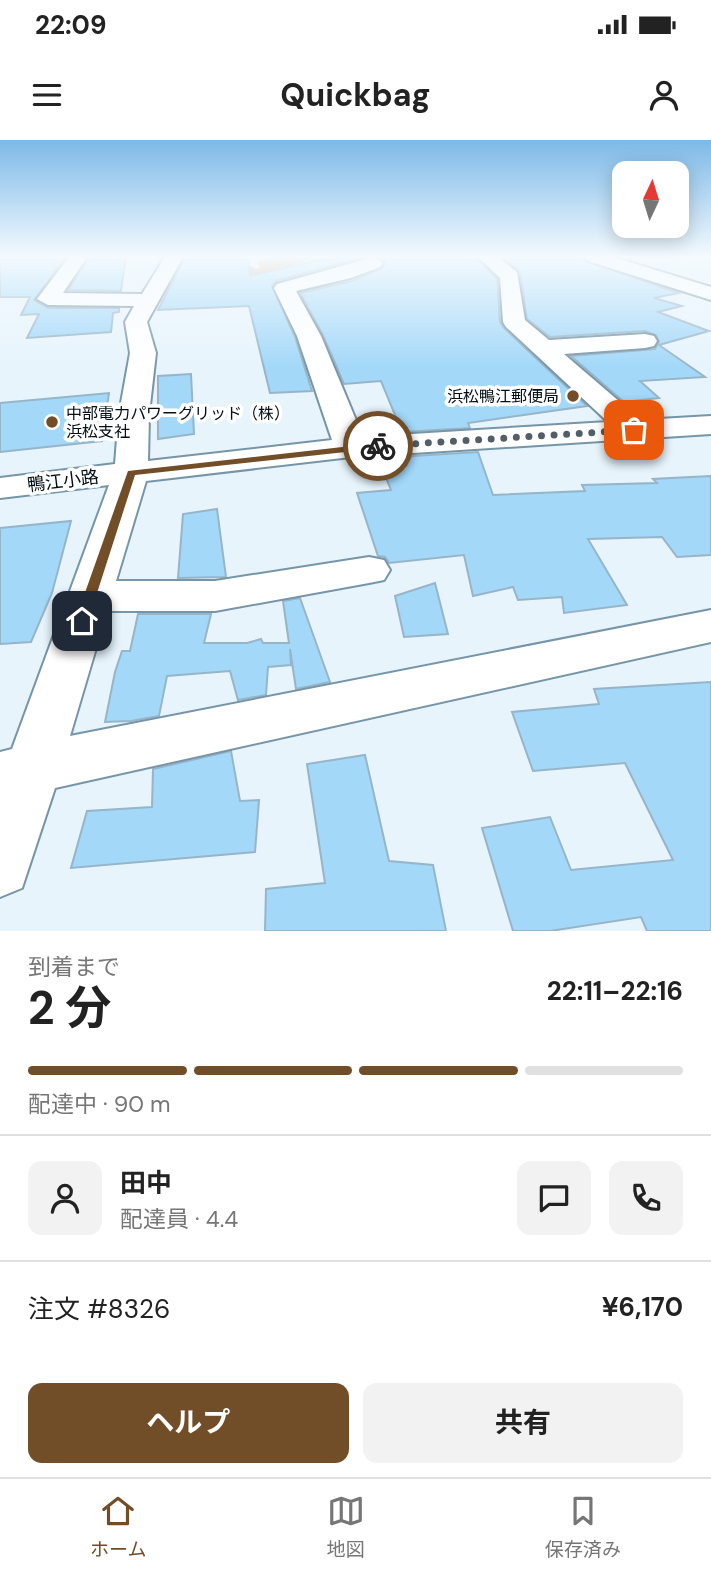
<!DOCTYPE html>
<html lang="ja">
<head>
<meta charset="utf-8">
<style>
	body { margin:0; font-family:"DM Sans","Noto Sans JP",sans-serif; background:#f2f2f2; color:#222; height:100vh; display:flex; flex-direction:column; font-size:26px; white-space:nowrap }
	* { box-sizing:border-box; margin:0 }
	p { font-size:23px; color:#767676 }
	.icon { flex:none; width:38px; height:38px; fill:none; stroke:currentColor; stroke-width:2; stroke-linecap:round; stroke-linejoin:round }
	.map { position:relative; height:791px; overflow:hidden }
	.sheet { display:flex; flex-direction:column; background:#fff; flex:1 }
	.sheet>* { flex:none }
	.needle { width:46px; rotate:4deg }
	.fabs { position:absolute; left:612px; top:21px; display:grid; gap:14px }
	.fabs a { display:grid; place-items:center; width:77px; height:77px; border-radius:14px; background:#fff; box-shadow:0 4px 18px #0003; font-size:35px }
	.pin { position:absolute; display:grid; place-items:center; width:60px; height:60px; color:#fff; margin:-30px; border-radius:14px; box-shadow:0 4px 10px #0006 }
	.courier { position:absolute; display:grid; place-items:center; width:70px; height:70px; margin:-35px; border:5px solid #724e28; border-radius:50%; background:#fff; color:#222; box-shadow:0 2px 9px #0007 }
	.head em { font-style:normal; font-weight:700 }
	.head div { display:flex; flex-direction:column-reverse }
	.head { display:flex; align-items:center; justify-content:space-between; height:119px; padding:0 28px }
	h1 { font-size:46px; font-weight:700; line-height:52px }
	.bar { display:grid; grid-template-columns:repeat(4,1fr); gap:10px 7px; align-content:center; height:84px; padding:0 28px }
	.bar i { height:9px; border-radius:5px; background:#e0e0e0 }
	.bar .current { background:#724e28 }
	.bar p { grid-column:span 4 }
	.line { display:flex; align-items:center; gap:18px; padding:0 28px; border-top:2px solid #e0e0e0 }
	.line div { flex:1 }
	.round { display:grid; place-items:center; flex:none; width:74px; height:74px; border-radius:14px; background:#f2f2f2 }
	.cta { display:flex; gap:14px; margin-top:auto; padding:14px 28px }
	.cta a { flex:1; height:80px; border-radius:14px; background:#724e28; color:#fff; font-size:28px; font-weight:700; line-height:80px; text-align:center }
	.cta a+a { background:#f2f2f2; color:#222 }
	.status { display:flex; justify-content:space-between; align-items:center; height:49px; padding:0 35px; background:#fff; direction:ltr }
	.status svg { height:19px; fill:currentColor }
	header { display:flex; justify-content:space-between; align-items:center; height:91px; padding:0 28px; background:#fff; font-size:32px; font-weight:700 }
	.menu { display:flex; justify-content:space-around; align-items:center; height:98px; border-top:2px solid #e0e0e0; background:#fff; font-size:19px; color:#767676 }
	.menu a { display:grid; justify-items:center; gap:4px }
	.menu .current { color:#724e28 }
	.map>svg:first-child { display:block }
	.forest { fill:#d6a472 }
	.building { fill:#a3d8f9; stroke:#96b5c9; stroke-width:2 }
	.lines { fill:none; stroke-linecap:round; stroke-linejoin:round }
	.minor-casing { stroke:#7695a8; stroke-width:4 }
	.minor { fill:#fff; fill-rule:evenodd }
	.route { fill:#724e28 }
	.done { stroke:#535f66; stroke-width:7; stroke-dasharray:0 12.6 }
	.poi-dot { fill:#724e28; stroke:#fff; stroke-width:2.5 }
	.labels { text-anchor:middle; stroke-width:7; stroke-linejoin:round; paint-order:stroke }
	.far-poi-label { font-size:16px; fill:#040f15; stroke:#fff; text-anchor:end }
	.street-label { font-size:18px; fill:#040f15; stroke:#fff }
</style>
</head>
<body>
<div class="status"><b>22:09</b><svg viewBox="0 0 49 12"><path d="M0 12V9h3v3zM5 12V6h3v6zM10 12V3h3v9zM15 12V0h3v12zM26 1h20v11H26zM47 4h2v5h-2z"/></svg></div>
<header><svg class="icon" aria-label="menu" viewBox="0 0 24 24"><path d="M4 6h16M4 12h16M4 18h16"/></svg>Quickbag<svg class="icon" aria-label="person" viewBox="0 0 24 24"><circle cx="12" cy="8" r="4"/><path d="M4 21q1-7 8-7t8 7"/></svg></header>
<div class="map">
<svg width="711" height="791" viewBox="0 0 711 791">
	<rect width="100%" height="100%" fill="#e7f4fc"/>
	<polygon class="forest" points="275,117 316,117 284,128 277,142 270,144 215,135 247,125 257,129 260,127 257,122"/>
	<g class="building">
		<polygon points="0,117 66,117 34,160 48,168 119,168 119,172 113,173 111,192 27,198 39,174 21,175 30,157 0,157"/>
		<polygon points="90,117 126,117 121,151 68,150"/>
		<polygon points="185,117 247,117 250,136 331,117 364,117 276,141 272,146 295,197 312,251 270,253 249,166 158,170"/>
		<polygon points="379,117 475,117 497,139 500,182 504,188 587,266 468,283 470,288 402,292 381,241 344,244 323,195 300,153 352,141 381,129 386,123"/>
		<polygon points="502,117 574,117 679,153 654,158 682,166 658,172 709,191 659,205 705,237 640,241 659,258 624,262 571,216 655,209 659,202 656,195 645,191 550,197 527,179 520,132"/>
		<polygon points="191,234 194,294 158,299 158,236"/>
		<polygon points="109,253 102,301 0,312 0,263"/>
		<polygon points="478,312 493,355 585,351 582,345 657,343 653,339 711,336 711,415 677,417 662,397 588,399 627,465 564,473 562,457 518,460 513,447 473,456 464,415 389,423 385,417 378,416 357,353 391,350 380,323 413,316"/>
		<polygon points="217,369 226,437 178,438 183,374"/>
		<polygon points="71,381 52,453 31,502 0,504 0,388"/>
		<polygon points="435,443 448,494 404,497 395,456"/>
		<polygon points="300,458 330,542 296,549 290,509 291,525 268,527 266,555 238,560 230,531 167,536 159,576 131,581 105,582 115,532 122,511 130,511 138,474 211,474 204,503 247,503 261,499 263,503 289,503 283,461"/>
		<polygon points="711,542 711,791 647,791 641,777 550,791 513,791 482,688 550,677 571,730 673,720 625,623 533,631 512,572 599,564 594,549"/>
		<polygon points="231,611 240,661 259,660 255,712 71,728 87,671 152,667 153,629"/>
		<polygon points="365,615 389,721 433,725 446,791 265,791 266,749 325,743 307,624"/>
	</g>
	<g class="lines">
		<g class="minor-casing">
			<g id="minor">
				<polygon points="69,117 87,117 63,153 142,154 165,117 183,117 147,182 156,213 149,274 148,321 332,300 297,196 274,148 277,144 374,117 383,123 380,127 351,138 296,151 321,196 363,297 608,282 506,187 503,182 500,138 478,117 498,117 517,132 525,180 549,200 645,194 654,196 657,201 654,206 645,208 564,214 641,280 711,276 711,294 351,317 146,341 116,441 215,441 369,417 384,420 390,430 384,440 369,443 215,471 107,471 70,596 711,470 711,502 55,648 22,748 0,757 0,612 12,609 109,345 0,358 0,338 115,324 119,274 130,213 125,182 134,166 48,165 37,159"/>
				<polygon points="585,117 613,117 711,147 711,160 588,121"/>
			</g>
		</g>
		<use href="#minor" class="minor"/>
	</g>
	<linearGradient id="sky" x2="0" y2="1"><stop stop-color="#7db9e8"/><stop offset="0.51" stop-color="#f4fafe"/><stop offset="1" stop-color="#f4fafe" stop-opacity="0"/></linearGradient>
	<rect width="711" height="228" fill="url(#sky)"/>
	<polygon class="route" points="378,303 382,308 135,335 88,481 82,486 77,484 75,481 128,331"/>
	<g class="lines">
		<polyline class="done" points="378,306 634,290"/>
	</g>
	<g class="poi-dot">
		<circle cx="573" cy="256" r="7"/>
		<circle cx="52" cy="282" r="7"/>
	</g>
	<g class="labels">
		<g class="far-poi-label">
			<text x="559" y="262">浜松鴨江郵便局</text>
			<text x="66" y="279" text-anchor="start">中部電力パワーグリッド（株）<tspan x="66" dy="18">浜松支社</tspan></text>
		</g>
		<g class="street-label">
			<text transform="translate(63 341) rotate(-7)" y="6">鴨江小路</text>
		</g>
	</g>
</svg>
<div class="fabs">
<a><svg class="needle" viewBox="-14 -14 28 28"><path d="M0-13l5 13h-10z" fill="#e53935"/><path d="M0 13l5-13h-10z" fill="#767676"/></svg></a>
</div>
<div class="pin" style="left:634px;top:290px;background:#ea580c"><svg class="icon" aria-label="bag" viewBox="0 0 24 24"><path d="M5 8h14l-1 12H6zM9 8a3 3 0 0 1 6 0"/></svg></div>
<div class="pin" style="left:82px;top:481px;background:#1f2937"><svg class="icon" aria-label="home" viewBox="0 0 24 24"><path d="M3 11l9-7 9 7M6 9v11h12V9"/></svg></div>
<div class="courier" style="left:378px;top:306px"><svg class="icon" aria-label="bike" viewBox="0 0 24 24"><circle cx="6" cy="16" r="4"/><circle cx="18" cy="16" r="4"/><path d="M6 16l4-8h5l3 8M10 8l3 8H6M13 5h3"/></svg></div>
</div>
<section class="sheet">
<div class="head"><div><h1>2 分</h1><p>到着まで</p></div><em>22:11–22:16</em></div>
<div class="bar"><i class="current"></i><i class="current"></i><i class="current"></i><i></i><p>配達中 · 90 m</p></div>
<div class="line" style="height:126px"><a class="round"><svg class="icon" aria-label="person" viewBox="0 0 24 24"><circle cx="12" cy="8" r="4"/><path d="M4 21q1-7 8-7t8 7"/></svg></a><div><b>田中</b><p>配達員 · 4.4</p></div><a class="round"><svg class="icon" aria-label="chat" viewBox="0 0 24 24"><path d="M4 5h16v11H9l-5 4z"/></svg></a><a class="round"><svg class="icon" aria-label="phone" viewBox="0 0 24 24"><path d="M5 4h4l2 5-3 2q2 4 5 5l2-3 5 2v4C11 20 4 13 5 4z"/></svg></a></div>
<div class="line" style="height:91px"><div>注文 #8326</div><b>¥6,170</b></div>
<div class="cta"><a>ヘルプ</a><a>共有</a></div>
</section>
<nav class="menu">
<a class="current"><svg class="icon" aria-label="home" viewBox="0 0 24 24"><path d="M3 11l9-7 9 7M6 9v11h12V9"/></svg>ホーム</a>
<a><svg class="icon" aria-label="map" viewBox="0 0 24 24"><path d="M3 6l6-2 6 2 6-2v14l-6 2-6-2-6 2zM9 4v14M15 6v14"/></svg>地図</a>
<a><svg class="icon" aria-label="saved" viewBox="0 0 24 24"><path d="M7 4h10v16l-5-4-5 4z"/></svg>保存済み</a>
</nav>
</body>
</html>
